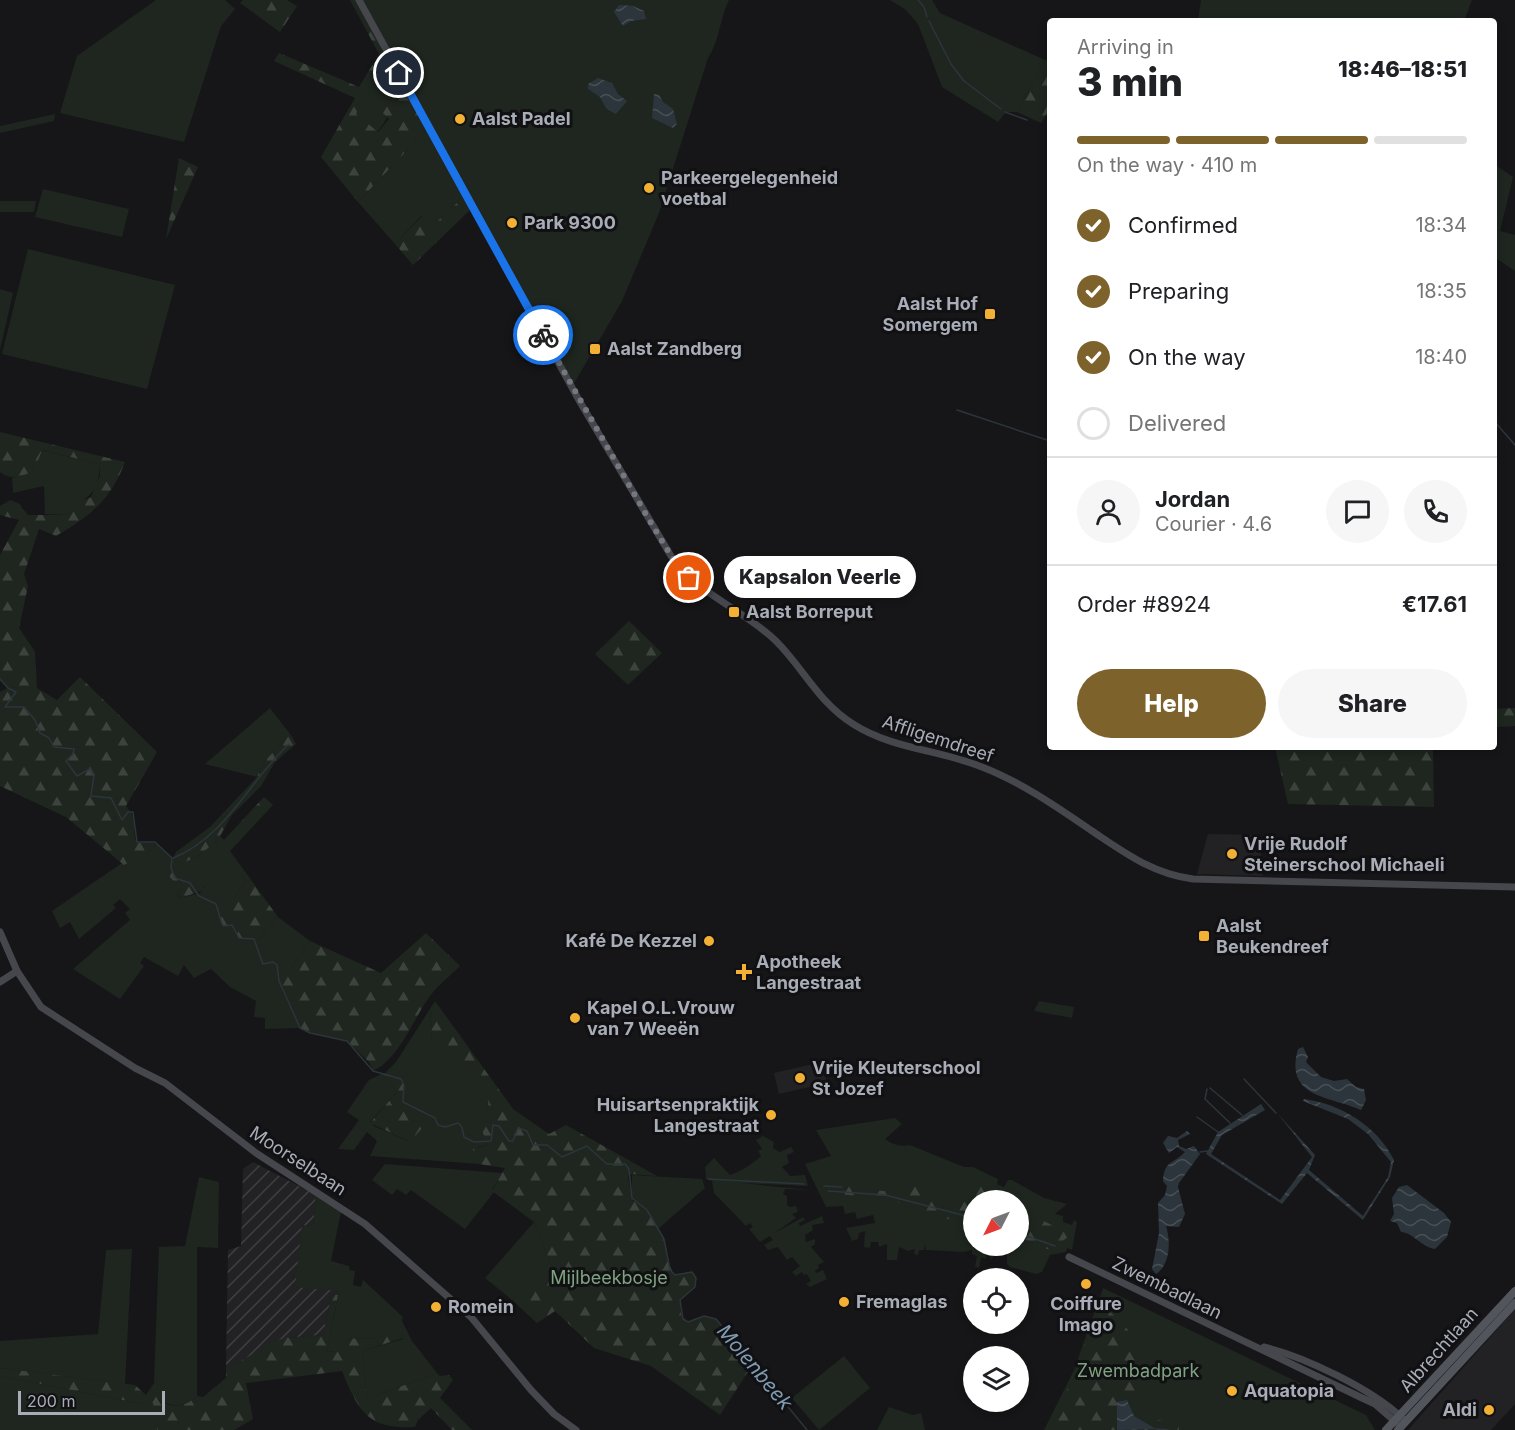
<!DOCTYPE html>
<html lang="en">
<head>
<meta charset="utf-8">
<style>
	body { margin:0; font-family:Inter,sans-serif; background:#f6f6f6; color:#202124; height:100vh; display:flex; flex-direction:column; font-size:22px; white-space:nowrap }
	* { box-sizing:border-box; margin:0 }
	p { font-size:20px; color:#757577 }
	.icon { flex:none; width:33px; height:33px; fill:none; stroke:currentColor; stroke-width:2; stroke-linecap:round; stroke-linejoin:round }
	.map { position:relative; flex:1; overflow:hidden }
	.sheet { position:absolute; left:1047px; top:18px; width:450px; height:732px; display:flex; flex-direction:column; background:#fff; border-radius:6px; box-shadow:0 3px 9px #0003 }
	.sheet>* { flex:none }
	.needle { width:39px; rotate:228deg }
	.buttons { position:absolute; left:963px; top:1190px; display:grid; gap:12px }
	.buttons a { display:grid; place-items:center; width:66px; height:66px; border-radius:50%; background:#fff; box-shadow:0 3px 9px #0003; font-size:30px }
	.scale { position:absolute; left:18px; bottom:15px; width:147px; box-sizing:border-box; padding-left:6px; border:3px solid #a8adb8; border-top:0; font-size:16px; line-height:21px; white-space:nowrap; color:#a8adb8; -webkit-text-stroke:4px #111113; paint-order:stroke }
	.pin { position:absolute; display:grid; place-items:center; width:51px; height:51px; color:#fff; margin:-26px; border:3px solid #fff; border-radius:50%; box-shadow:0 2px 6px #0007 }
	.courier { position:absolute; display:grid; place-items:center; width:60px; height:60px; margin:-30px; border:4px solid #1a73e8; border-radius:50%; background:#fff; color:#222; box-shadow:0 2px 8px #0007 }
	.bubble { position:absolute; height:42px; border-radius:21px; background:#fff; box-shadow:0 3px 9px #0003; font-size:20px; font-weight:800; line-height:42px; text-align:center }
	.headline em { font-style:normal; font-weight:800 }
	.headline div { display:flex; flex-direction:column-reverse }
	.headline { display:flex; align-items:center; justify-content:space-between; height:102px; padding:0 30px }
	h1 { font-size:39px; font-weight:800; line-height:45px }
	.bar { display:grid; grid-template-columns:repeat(4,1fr); gap:9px 6px; align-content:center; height:72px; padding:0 30px }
	.bar i { height:8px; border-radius:4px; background:#e0e0e0 }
	.bar .active { background:#7e622b }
	.bar p { grid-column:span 4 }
	.line { display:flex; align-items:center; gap:15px; padding:0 30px; border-top:2px solid #e0e0e0 }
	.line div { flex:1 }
	.round { display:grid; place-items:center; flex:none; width:63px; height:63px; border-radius:32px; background:#f6f6f6 }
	ol { padding:0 30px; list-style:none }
	li { display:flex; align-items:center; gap:18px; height:66px }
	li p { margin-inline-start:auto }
	li .icon { padding:6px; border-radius:50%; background:#7e622b; color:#fff; stroke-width:4 }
	li:last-child { color:#757577 }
	li i { width:33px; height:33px; border:3px solid #e0e0e0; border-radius:50% }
	.button { display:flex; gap:12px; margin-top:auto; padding:12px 30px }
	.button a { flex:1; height:69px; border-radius:36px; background:#7e622b; color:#fff; font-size:24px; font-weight:800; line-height:69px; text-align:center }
	.button a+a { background:#f6f6f6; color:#202124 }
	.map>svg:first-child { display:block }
	.built { fill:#222225 }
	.industrial { fill:url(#industrial-furrows) }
	.green { fill:#1e261f }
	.forest { fill:url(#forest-firs) }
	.water { fill:url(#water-waves) }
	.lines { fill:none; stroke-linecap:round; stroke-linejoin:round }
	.stream { stroke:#2c353c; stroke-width:1.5 }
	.secondary { stroke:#45474d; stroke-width:7 }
	.primary { stroke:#53555c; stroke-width:8 }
	.done { stroke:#757880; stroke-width:6; stroke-dasharray:0 10.8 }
	.route { stroke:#1a73e8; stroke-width:8 }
	.poi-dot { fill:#f2b134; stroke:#111113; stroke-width:2 }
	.labels { text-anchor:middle; stroke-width:6; stroke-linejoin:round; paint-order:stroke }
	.poi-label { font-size:18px; font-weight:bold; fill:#a8adb8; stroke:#111113; text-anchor:start }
	.street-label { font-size:18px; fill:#a8adb8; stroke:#111113 }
	.park-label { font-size:18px; fill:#7fa381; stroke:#111113 }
	.water-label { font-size:20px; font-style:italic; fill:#7f9bb3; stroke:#111113 }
</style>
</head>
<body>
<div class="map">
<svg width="1515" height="1430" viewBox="0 0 1515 1430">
	<defs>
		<pattern id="industrial-furrows" width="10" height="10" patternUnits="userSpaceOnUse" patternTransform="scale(1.5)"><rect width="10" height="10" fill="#222225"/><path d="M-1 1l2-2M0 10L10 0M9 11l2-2" fill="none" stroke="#3f3f43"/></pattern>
		<pattern id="forest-firs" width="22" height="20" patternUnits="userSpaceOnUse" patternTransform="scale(1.5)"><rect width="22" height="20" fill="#1e261f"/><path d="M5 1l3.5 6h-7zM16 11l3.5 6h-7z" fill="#3c433d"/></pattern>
		<pattern id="water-waves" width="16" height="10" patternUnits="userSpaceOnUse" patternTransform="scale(1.5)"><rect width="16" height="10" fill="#2c353c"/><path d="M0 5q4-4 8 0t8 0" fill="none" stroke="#485056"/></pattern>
	</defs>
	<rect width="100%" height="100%" fill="#161618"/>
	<g class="built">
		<polygon points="1208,834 1259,835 1263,876 1197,874"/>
		<polygon points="822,1062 827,1083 779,1094 774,1073"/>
		<polygon points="1515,1309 1515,1404 1491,1430 1408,1430"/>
	</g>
	<polygon class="industrial" points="253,1162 316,1195 313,1228 302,1225 340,1291 338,1295 332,1294 323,1335 284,1338 226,1369 228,1250 241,1246 243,1169"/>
	<g class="green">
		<polygon points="156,0 225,0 235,9 221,26 184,142 60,113 77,56"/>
		<path d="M359 0H729C719 20 720 40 708 58L659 213 622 301 572 387Z"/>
		<polygon points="890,0 932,0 940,13 1045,60 1017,112 1006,112 998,122 942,87 918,24 906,10"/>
		<polygon points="1201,0 1472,0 1464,21 1198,21"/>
		<path d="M387 54 400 81C391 101 392 116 377 132L355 114Z"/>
		<polygon points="55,114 54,121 0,133 0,126"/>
		<polygon points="427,129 456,181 460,200 432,226 421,216 395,244 358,202"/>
		<polygon points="1494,164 1513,177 1500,231 1515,235 1515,271 1494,257"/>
		<polygon points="43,189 129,209 122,237 35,217"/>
		<polygon points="0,201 36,201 34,212 0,212"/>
		<polygon points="28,249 175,285 147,389 2,354"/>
		<polygon points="0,289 13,293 0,350"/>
		<path d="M41 450 99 464C101 496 85 495 67 515L45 514 44 486 13 493 12 478 34 471Z"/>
		<polygon points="270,708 290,734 263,763 257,777 205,764"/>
		<path d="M155 842 172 858 170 867 181 889 177 894 180 898 200 893 205 887 180 864 196 857 215 842 221 846 246 880 234 899 219 910 222 924 232 925C236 938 243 937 254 939L256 942 278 917 310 941 290 969 277 966 282 990 300 1028 265 1029V1018L254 1017 256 1001 230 987 211 969 194 978 184 965 178 976 144 957 140 963 144 966 120 999 73 969 130 920 125 913 130 909 120 899 113 905 116 908 79 939 70 922 60 928 52 911 122 863 153 849Z"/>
		<path d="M435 1001 430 1018 432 1040C448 1051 489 1082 488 1103 488 1118 482 1130 488 1145L478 1147 473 1156 479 1164 370 1156 377 1141 367 1132 354 1150 338 1149 359 1120 347 1112 369 1080 383 1073 397 1092 370 1122 374 1126 410 1142 428 1120 427 1114 403 1102 404 1085 401 1079 386 1075V1072L396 1062Z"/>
		<polygon points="1039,1001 1074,1007 1072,1018 1034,1011"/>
		<path d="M895 1118 902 1124 885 1139C893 1145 901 1147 910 1145L964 1167H973L998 1179 997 1184 1004 1187 1008 1180H1012L1044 1198 1067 1204 1055 1214 1063 1216V1222L1072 1225 1074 1220 1077 1222 1072 1250 1067 1248 1066 1252 1050 1255 1042 1272 1036 1274 1010 1267 1007 1264V1254L997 1252 990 1261 994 1245H1018V1200H974V1245H989L986 1259 981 1258 979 1268 975 1267 977 1256 972 1254V1250L964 1252 926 1250 925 1244 924 1250H919L918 1255 914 1254 915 1249 908 1251 899 1247 897 1260H887V1244L879 1247 878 1242H871L870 1248 864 1247 865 1231 859 1233 858 1239 852 1241 846 1228 875 1223 873 1215 857 1219 855 1212 845 1214 843 1206 826 1207 805 1164 831 1156 816 1130Z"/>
		<path d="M763 1136 774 1142 773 1148 780 1152 791 1147 794 1152 787 1155 789 1163 782 1167 790 1176 805 1175 808 1186 741 1183 810 1190 785 1189 783 1194 787 1196V1205L790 1207 796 1206 798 1212 792 1214 796 1218 773 1234 803 1217 805 1220 799 1223 800 1226 822 1216 824 1223 812 1225 813 1230 805 1235 806 1242 815 1239V1244L811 1247 824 1262 818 1265 819 1268 815 1271 816 1273 823 1270 827 1279 810 1287 806 1284 811 1281 807 1274 804 1275 802 1272 796 1276 792 1272 800 1266 792 1257 787 1260 778 1247 768 1250 764 1245 773 1240 770 1236 760 1242 749 1229 753 1227 750 1223 746 1226 714 1193 712 1181 706 1179 705 1167 714 1158 730 1175C742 1171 752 1164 761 1156L758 1151 762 1149 756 1140Z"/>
		<polygon points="385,1164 502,1173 492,1190 494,1192 465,1229 411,1190 406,1195 397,1189 392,1195 372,1180"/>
		<polygon points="632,1175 702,1179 705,1188 658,1229 647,1210 632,1198"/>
		<path d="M199 1177 219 1182 218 1248 197 1247V1396C184 1408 173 1407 158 1400L161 1386 154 1383 159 1247 185 1246Z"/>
		<polygon points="316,1195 341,1212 331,1261 349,1266 350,1270 355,1271 353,1285 361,1287 363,1280 403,1317 402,1321 412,1341 437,1373 367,1399 363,1351 403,1339 402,1332 373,1339 343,1338 336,1351 327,1352 339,1291 295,1287 302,1225 313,1227"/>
		<polygon points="534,1222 550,1262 512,1300 485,1278"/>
		<polygon points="132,1249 125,1384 0,1368 0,1341 98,1334 106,1250"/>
		<polygon points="1103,1288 1366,1415 1375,1430 1044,1430 1074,1370"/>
		<polygon points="844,1356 870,1388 819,1430 792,1398"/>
		<polygon points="0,1376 143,1404 154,1402 157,1430 0,1430"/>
		<polygon points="889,1407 913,1415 921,1413 925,1430 877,1430"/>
	</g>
	<g class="forest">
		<polygon points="243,0 287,0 297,6 280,32 240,3"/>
		<polygon points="350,0 356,0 387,54 356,114 378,132 389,119 382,112 390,103 384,96 400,81 427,129 358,202 321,157 355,98 274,61 279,53 359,87 379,54"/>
		<polygon points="1045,60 1050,60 1050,109 1041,123 1017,112"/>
		<polygon points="179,158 198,167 166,239"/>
		<polygon points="456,181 473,207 413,265 395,244 422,216 432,226 459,201 450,186"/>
		<path d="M0 432 125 462C110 501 91 515 56 536L39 529 24 574 28 586 19 628 35 652 37 688 57 700 80 677 157 752 126 806C138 821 133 821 135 839L139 843 155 842 153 849 124 865 66 817 0 786V692L8 688 0 679V555L19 520 0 515V506L10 500 18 503 28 515H67L78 503 91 497 100 476 99 464 42 450 34 471C22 476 11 481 0 472Z"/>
		<polygon points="629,621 662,653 628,685 595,654"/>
		<polygon points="1515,708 1515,726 1494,727 1494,709"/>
		<polygon points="290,734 296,744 275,762 261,786 232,815 220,836 224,840 264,797 273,805 230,851 278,917 256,942 254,939 239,938 232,925 224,926 222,924 216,904 234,899 246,880 216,842 196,857 181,864 204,884 204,890 181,898 177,894 181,889 169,876 167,869 176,852 210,827 257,777 263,763"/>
		<polygon points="1275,747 1433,747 1434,807 1288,804"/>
		<path d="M426 933 460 966C450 976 438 985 430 996 413 1019 400 1058 373 1071L369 1062 347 1041 310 1033 300 1028 279 981 277 965 290 969 310 941 381 973Z"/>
		<path d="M435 1001 513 1109 549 1134 566 1125 657 1176 629 1174 628 1178 633 1201C647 1204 661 1229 665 1243 668 1253 668 1267 675 1275L692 1272 696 1278 695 1287 680 1300 681 1315 688 1322 704 1316 716 1319 753 1364 720 1415 651 1366 594 1348 555 1311 537 1323 512 1300 550 1262 534 1222 492 1191 505 1168 479 1164 473 1156V1149L488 1145C485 1137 479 1127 482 1118 483 1113 487 1111 488 1106 492 1085 447 1051 432 1041L430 1018Z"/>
		<polygon points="383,1073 401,1079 404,1085 404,1102 427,1114 429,1120 410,1142 370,1123 397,1092"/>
		<polygon points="916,1177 924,1184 928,1197 949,1201 965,1183 975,1178 992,1190 1016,1198 1016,1200 974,1200 973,1222 940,1218 924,1210 897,1202 828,1192 822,1183 863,1185 873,1190 894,1192"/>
		<polygon points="1018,1209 1025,1216 1033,1217 1036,1210 1042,1209 1044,1221 1071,1235 1058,1244 1059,1254 1019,1237"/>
		<path d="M332 1294 338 1295 327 1352 336 1351 342 1338 373 1339 402 1331 403 1338 363 1351 367 1399 437 1373 440 1376 449 1375 453 1380 440 1398 472 1430H452L431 1408 418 1420 415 1427C366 1430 358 1409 342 1371L246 1383 253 1419 234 1430H157L153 1403 143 1404 0 1376V1368L135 1385 146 1395 154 1383 161 1386 162 1392 158 1400C173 1408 184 1408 197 1396L203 1397 226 1378V1369L260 1350 259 1348 284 1338 323 1335Z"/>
		<path d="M1100 1304C1120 1319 1145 1342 1143 1369 1141 1390 1134 1387 1142 1410L1159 1420 1179 1426V1430H1052Z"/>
	</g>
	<g class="water">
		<polygon points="619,5 633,6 644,11 646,19 631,21 623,26 614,12"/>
		<polygon points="598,78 612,83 618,94 627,101 616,114 606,108 600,97 588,89 588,84"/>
		<polygon points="654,94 659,95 663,102 673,109 677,124 673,128 652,118"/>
		<path d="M1303 1047 1308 1057 1306 1062 1321 1077 1334 1081 1347 1079 1356 1087 1364 1089 1366 1100 1361 1110C1330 1096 1284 1098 1298 1049Z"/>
		<path d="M1304 1099C1341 1104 1377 1126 1394 1160L1390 1177 1363 1220 1307 1173 1282 1204 1206 1154 1218 1132 1261 1104 1265 1110 1222 1135 1211 1154 1280 1200 1312 1157 1278 1114 1315 1155 1309 1170 1363 1216 1388 1177 1391 1162 1368 1134 1348 1119 1303 1101Z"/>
		<path d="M1187 1131 1190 1134 1178 1140 1179 1146 1186 1149 1194 1146 1200 1154 1179 1183 1178 1187 1185 1214 1179 1227 1166 1226C1171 1242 1170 1265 1156 1274L1152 1269 1159 1233 1158 1203 1165 1195 1167 1186 1163 1181C1164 1160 1174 1164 1185 1152L1177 1147 1169 1153 1163 1143 1168 1136 1177 1138Z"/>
		<path d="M1407 1185 1444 1213 1451 1222 1447 1237 1435 1249C1421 1247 1414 1233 1401 1232L1397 1223 1390 1221 1394 1214 1392 1198 1399 1187Z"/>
		<polygon points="1127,1400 1134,1416 1156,1429 1117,1430 1117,1402"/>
	</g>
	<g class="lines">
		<g class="stream">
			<polyline points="918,0 924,7 927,17"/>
			<polyline points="929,21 951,64 964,81 1001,109"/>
			<polyline points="1005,112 1027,120"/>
			<polyline points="957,410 1050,441"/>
			<polyline points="1494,421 1515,445"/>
			<polyline points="0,679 8,688 16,692 5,707 24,707 35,720 40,733 49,738 54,747 74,749 73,754 66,761 77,776 90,769 94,775 91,796 111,798 122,820 128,812 133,812 137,842 155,842 172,858 171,868 175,878 190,883 199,896 216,904 222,924 224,926 232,925 239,938 254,939 263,964 273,962 277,965 279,981 300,1028 310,1033 347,1041 373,1071 401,1079 404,1085 403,1102 435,1118 438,1125 445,1127 458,1123 462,1127 464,1137 474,1142 491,1141 493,1125 499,1126 509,1141 513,1141 518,1128 527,1131 533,1145 547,1145 562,1157 587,1146 607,1164 625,1164 629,1169 632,1198 647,1210 664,1239 670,1270 675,1275 692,1272 696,1278 695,1287 680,1300 683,1319 688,1322 704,1316 716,1319 807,1430"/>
			<path d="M173 858C225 838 250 780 289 744"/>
			<polyline points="1244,1079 1276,1113"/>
			<polyline points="1210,1088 1242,1115"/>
			<polyline points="1207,1089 1205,1099 1230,1123"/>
			<polyline points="1197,1117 1218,1132"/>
			<polyline points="1200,1152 1208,1151"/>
			<polyline points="708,1179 804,1184"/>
			<polyline points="824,1186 842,1187"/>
			<polyline points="828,1191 885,1195 974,1218"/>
			<polyline points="1018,1233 1055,1246"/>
			<polyline points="1156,1429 1168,1430"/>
		</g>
		<g class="secondary">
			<path d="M359 0 580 402 671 556C697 594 744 610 776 641 804 669 819 703 853 724 892 749 940 750 982 767 1021 782 1057 807 1092 831 1125 853 1153 874 1193 879L1515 887"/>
			<polyline points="0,932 17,971 41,1007 135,1068 165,1083 256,1153 365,1224 471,1317 531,1390 554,1414 576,1430"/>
			<polyline points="0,982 17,971"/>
			<polyline points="1069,1257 1360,1397 1375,1404 1397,1423"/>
			<path d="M1264 1347C1305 1357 1372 1389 1402 1418"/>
		</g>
		<g class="primary">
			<polyline points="1386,1430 1515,1291"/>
			<polyline points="1398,1430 1515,1303"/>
		</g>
	</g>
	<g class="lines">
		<polyline class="done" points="543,335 648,518 678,567 689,578"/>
		<polyline class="route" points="399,73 543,335"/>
	</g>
	<g class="poi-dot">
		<circle cx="460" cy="119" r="6"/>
		<circle cx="649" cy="188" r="6"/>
		<circle cx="512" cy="223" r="6"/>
		<rect x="984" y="308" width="12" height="12" rx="3"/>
		<rect x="589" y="343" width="12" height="12" rx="3"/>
		<rect x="728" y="606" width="12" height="12" rx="3"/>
		<circle cx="1232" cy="854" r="6"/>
		<rect x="1198" y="930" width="12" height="12" rx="3"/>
		<circle cx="709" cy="941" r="6"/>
		<path d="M741 963h6v6h6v6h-6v6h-6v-6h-6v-6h6z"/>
		<circle cx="575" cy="1018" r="6"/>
		<circle cx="800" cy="1078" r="6"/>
		<circle cx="771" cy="1115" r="6"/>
		<circle cx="1086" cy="1284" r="6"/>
		<circle cx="844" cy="1302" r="6"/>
		<circle cx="436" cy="1307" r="6"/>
		<circle cx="1232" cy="1391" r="6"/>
		<circle cx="1489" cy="1410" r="6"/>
	</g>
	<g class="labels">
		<g class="poi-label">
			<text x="472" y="125">Aalst Padel</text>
			<text x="661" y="184">Parkeergelegenheid<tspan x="661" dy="21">voetbal</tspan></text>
			<text x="524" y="229">Park 9300</text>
			<text x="978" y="310" text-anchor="end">Aalst Hof<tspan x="978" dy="21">Somergem</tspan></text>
			<text x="607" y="355">Aalst Zandberg</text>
			<text x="746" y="618">Aalst Borreput</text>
			<text x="1244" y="850">Vrije Rudolf<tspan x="1244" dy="21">Steinerschool Michaeli</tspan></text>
			<text x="1216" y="932">Aalst<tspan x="1216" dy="21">Beukendreef</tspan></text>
			<text x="697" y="947" text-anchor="end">Kafé De Kezzel</text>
			<text x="756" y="968">Apotheek<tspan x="756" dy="21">Langestraat</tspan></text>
			<text x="587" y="1014">Kapel O.L.Vrouw<tspan x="587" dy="21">van 7 Weeën</tspan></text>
			<text x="812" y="1074">Vrije Kleuterschool<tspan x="812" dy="21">St Jozef</tspan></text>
			<text x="759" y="1111" text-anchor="end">Huisartsenpraktijk<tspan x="759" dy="21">Langestraat</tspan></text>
			<text x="856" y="1308">Fremaglas</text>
			<text x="1086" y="1310" text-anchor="middle">Coiffure<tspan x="1086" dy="21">Imago</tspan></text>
			<text x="448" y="1313">Romein</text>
			<text x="1244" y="1397">Aquatopia</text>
			<text x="1477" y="1416" text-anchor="end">Aldi</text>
		</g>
		<g class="street-label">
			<text transform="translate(938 739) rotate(18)" y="6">Affligemdreef</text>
			<text transform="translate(298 1161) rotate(33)" y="6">Moorselbaan</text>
			<text transform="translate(1167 1288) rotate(26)" y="6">Zwembadlaan</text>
			<text transform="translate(1439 1350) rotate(-48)" y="6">Albrechtlaan</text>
		</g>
		<g class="park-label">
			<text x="609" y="1284">Mijlbeekbosje</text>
			<text x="1138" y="1377">Zwembadpark</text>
		</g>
		<g class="water-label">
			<text transform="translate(755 1367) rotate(50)" y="7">Molenbeek</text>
		</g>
	</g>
</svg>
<div class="buttons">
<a><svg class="needle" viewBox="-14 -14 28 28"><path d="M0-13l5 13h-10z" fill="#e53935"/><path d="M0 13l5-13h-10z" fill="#757577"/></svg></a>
<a><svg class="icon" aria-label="locate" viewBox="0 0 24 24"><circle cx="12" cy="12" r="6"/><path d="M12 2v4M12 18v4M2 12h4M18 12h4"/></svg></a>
<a><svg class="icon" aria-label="layers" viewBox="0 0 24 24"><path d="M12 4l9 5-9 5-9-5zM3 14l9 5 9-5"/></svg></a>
</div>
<div class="scale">200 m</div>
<div class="pin" style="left:689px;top:578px;background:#ea580c"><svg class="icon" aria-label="bag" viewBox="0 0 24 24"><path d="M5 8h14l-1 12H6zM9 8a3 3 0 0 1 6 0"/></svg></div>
<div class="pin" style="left:399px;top:73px;background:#1f2937"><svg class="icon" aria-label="home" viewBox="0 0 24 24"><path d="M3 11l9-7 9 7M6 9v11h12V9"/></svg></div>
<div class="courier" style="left:543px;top:335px"><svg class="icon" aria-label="bike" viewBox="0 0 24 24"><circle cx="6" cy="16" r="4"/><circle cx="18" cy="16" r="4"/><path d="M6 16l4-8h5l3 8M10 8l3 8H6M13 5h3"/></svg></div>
<div class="bubble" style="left:724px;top:556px;width:192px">Kapsalon Veerle</div>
<section class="sheet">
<div class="headline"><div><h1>3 min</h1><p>Arriving in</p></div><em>18:46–18:51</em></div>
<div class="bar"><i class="active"></i><i class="active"></i><i class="active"></i><i></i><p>On the way · 410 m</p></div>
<ol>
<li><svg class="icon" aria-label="check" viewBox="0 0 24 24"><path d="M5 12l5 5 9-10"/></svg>Confirmed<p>18:34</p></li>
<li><svg class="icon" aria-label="check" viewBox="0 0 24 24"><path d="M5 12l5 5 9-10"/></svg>Preparing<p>18:35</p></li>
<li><svg class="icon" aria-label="check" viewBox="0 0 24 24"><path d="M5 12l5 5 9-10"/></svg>On the way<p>18:40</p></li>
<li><i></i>Delivered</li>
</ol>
<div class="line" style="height:108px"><a class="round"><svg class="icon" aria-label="person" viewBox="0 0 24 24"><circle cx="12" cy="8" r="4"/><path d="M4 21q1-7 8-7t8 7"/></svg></a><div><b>Jordan</b><p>Courier · 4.6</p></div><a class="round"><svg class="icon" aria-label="chat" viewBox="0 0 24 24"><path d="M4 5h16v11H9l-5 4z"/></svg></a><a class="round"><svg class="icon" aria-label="phone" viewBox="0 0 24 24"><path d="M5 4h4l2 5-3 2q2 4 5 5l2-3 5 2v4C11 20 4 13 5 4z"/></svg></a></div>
<div class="line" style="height:78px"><div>Order #8924</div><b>€17.61</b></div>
<div class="button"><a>Help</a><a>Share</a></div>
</section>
</div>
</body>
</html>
